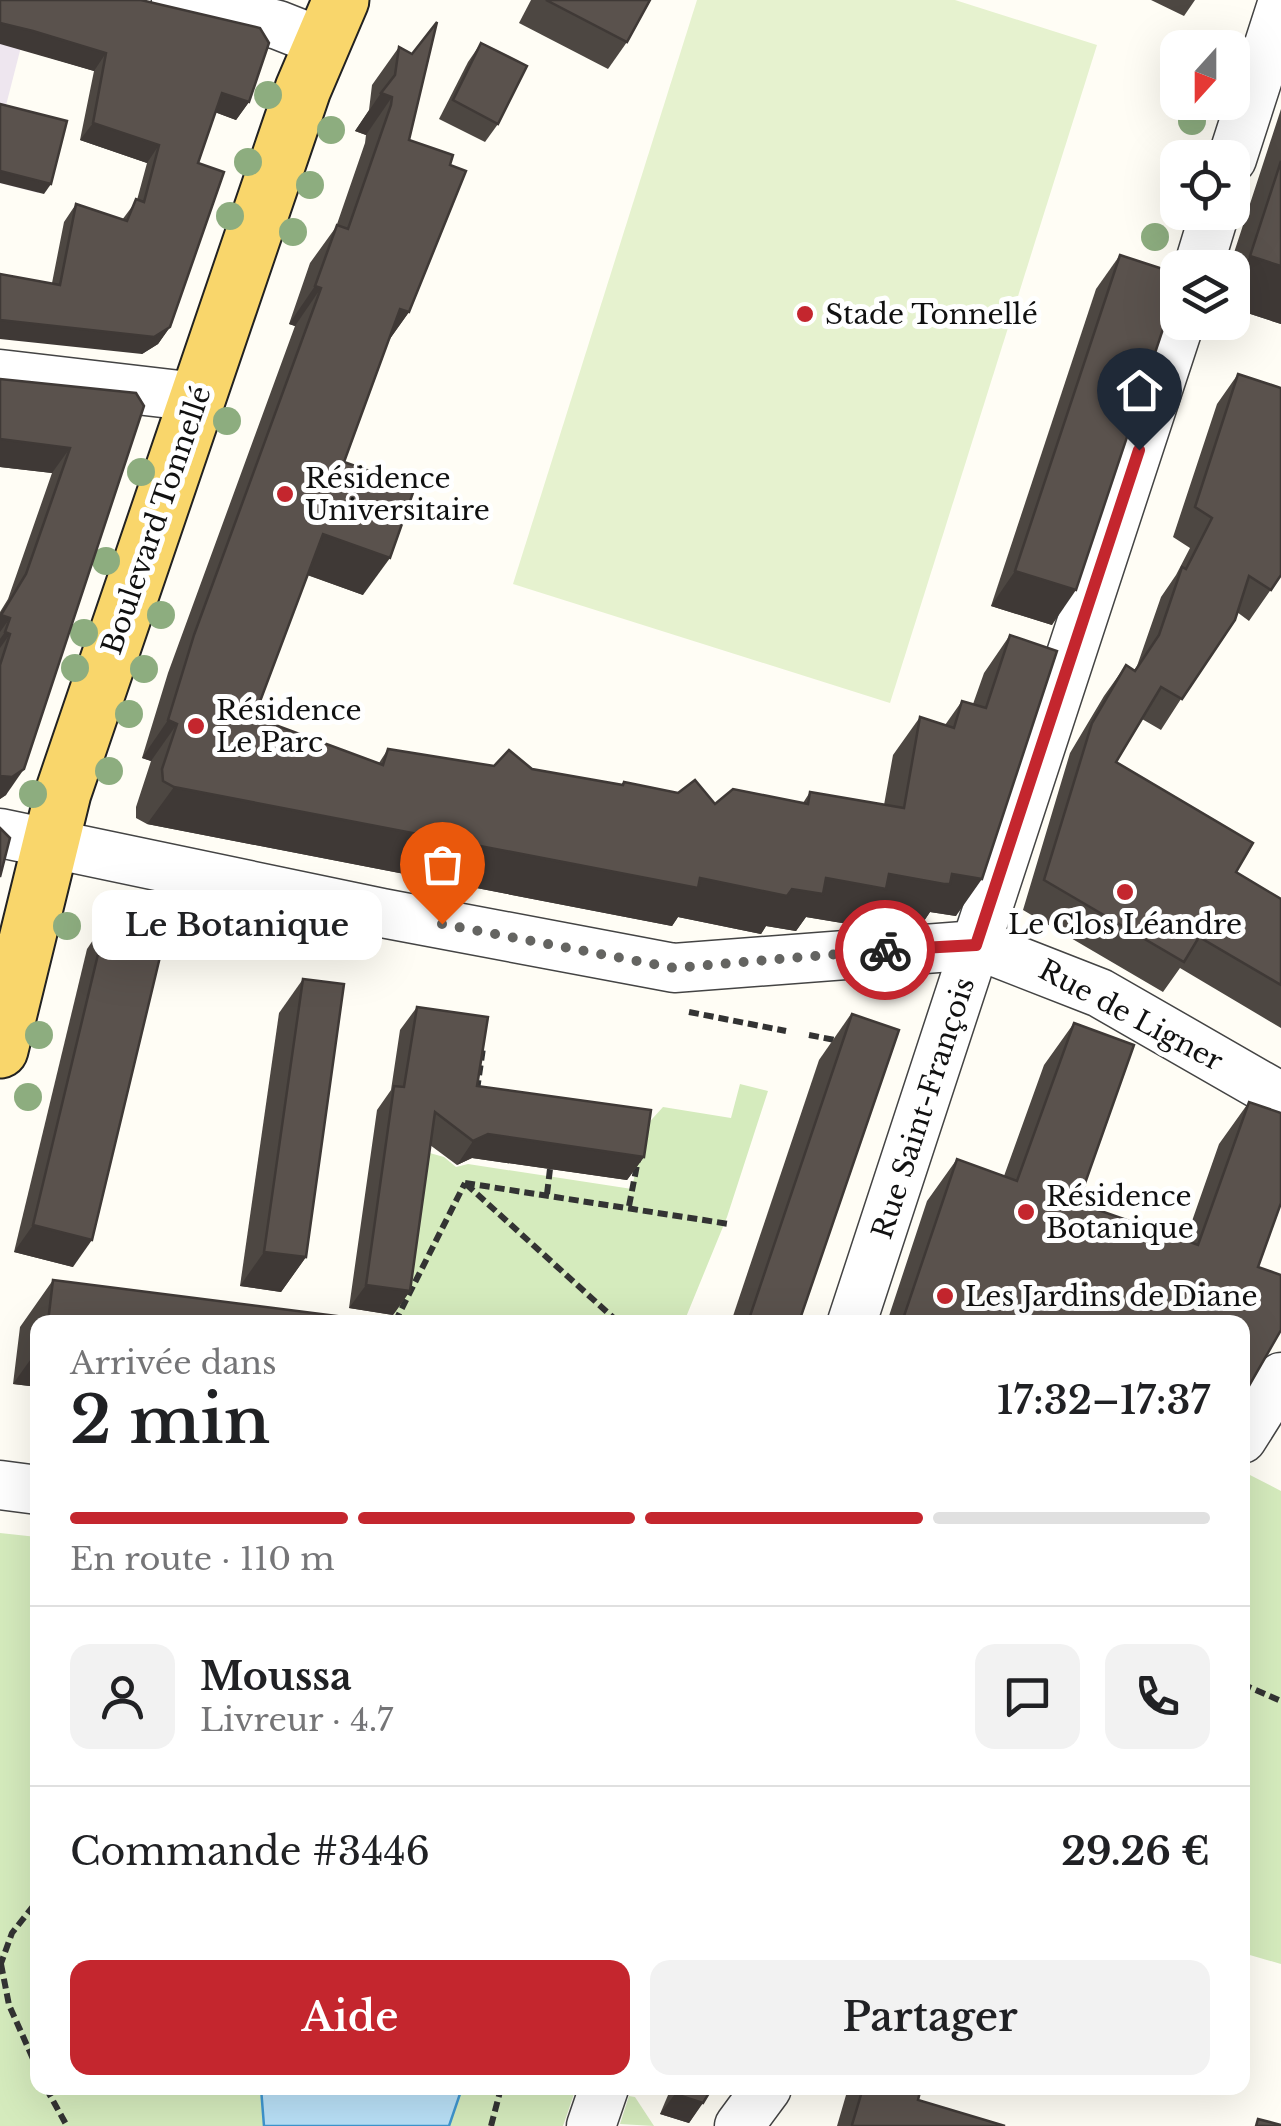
<!DOCTYPE html>
<html lang="fr">
<head>
<meta charset="utf-8">
<style>
	body { margin:0; font-family:"Libre Baskerville",serif; background:#f2f2f2; color:#202124; height:100vh; display:flex; flex-direction:column; font-size:38px; white-space:nowrap }
	* { box-sizing:border-box; margin:0 }
	p { font-size:32px; color:#757577 }
	.icon { flex:none; width:55px; height:55px; fill:none; stroke:currentColor; stroke-width:2; stroke-linecap:round; stroke-linejoin:round }
	.map { position:relative; flex:1; overflow:hidden }
	.details { position:absolute; left:30px; top:1315px; width:1220px; height:780px; display:flex; flex-direction:column; background:#fff; border-radius:20px; box-shadow:0 10px 40px #0002 }
	.details>* { flex:none }
	.needle { width:65px; rotate:201deg }
	.controls { position:absolute; left:1160px; top:30px; display:grid; gap:20px }
	.controls a { display:grid; place-items:center; width:90px; height:90px; border-radius:20px; background:#fff; box-shadow:0 10px 40px #0002; font-size:50px }
	.pin { position:absolute; display:grid; place-items:center; width:85px; height:85px; color:#fff; margin:-102px -42px; border-radius:50% 50% 50% 0; rotate:-45deg; box-shadow:0 0 10px #0007 }
	.pin .icon { rotate:45deg }
	.courier { position:absolute; display:grid; place-items:center; width:100px; height:100px; margin:-50px; border:8px solid #c4262e; border-radius:50%; background:#fff; color:#222; box-shadow:0 2px 12px #0007 }
	.bubble { position:absolute; height:70px; border-radius:20px; background:#fff; box-shadow:0 10px 40px #0002; font-size:32px; font-weight:600; line-height:70px; text-align:center }
	.summary em { font-style:normal; font-weight:600 }
	.summary div { display:flex; flex-direction:column-reverse }
	.summary { display:flex; align-items:center; justify-content:space-between; height:170px; padding:0 40px }
	h1 { font-size:65px; font-weight:600; line-height:75px }
	.bar { display:grid; grid-template-columns:repeat(4,1fr); gap:15px 10px; align-content:center; height:120px; padding:0 40px }
	.bar i { height:12px; border-radius:8px; background:#e0e0e0 }
	.bar .active { background:#c4262e }
	.bar p { grid-column:span 4 }
	.line { display:flex; align-items:center; gap:25px; padding:0 40px; border-top:2px solid #e0e0e0 }
	.line div { flex:1 }
	.round { display:grid; place-items:center; flex:none; width:105px; height:105px; border-radius:20px; background:#f2f2f2 }
	.cta { display:flex; gap:20px; margin-top:auto; padding:20px 40px }
	.cta a { flex:1; height:115px; border-radius:20px; background:#c4262e; color:#fff; font-size:40px; font-weight:600; line-height:115px; text-align:center }
	.cta a+a { background:#f2f2f2; color:#202124 }
	.map>svg:first-child { display:block }
	.industrial { fill:#eee6ef }
	.green { fill:#d5ebbd }
	.pitch { fill:#e6f2cf }
	.water { fill:#b9e0f7; stroke:#3f96cf; stroke-width:2.5 }
	.lines { fill:none; stroke-linecap:round; stroke-linejoin:round }
	.minor-casing { stroke:#444; stroke-width:51 }
	.major-casing { stroke:#222; stroke-width:59 }
	.path { stroke:#333; stroke-width:6; stroke-dasharray:10 5; stroke-linecap:butt }
	.minor { stroke:#fff; stroke-width:48 }
	.major { stroke:#f9d66b; stroke-width:55 }
	.tree { fill:#8dad7f }
	.wall { fill:#4d4742 }
	.shaded-wall { fill:#3f3936 }
	.building { fill:#5a524d; stroke:#3f3936; stroke-width:2.5 }
	.done { stroke:#646461; stroke-width:10; stroke-dasharray:0 18 }
	.route { stroke:#c4262e; stroke-width:12 }
	.poi-dot { fill:#c4262e; stroke:#fff; stroke-width:4 }
	.labels { text-anchor:middle; stroke-width:10; stroke-linejoin:round; paint-order:stroke }
	.poi-label { font-size:28px; fill:#111; stroke:#fff; text-anchor:start }
	.street-label { font-size:28px; fill:#111; stroke:#fff }
</style>
</head>
<body>
<div class="map">
<svg width="1281" height="2126" viewBox="0 0 1281 2126">
	<rect width="100%" height="100%" fill="#fffdf5"/>
	<polygon class="industrial" points="33,0 2,121 51,140 38,193 0,183 0,6"/>
	<g class="green">
		<polygon points="740,1084 768,1091 727,1217 684,1322 393,1322 419,1150 444,1157 456,1167 468,1164 632,1189 643,1129 663,1107 731,1118"/>
		<polygon points="1246,1473 1281,1491 1281,1964 1243,1953"/>
		<polygon points="0,1533 37,1537 38,2088 576,2088 563,2126 0,2126"/>
		<polygon points="629,2096 635,2097 654,2126 620,2124"/>
	</g>
	<polygon class="pitch" points="697,0 955,0 1097,45 890,703 513,584"/>
	<polygon class="water" points="261,2088 461,2088 461,2091 449,2126 264,2126"/>
	<g class="lines">
		<g class="minor-casing">
			<g id="minor">
				<polyline points="176,0 278,25 321,42"/>
				<polyline points="1232,159 1281,7"/>
				<polyline points="1198,268 1215,212"/>
				<polyline points="0,374 197,397"/>
				<polyline points="0,833 382,913 674,968 977,945 1100,993 1281,1097"/>
				<polyline points="852,1322 1180,322"/>
				<polyline points="1242,1439 1281,1377"/>
				<polyline points="0,1485 38,1490"/>
				<polyline points="591,2126 604,2088"/>
				<polyline points="739,2126 767,2088"/>
			</g>
		</g>
		<g class="major-casing">
			<polyline id="major" points="0,1050 63,793 303,89 341,0"/>
		</g>
		<g class="path">
			<polyline points="689,1012 786,1031"/>
			<polyline points="809,1035 840,1041"/>
			<polyline points="477,1090 483,1048"/>
			<polyline points="465,1183 729,1224"/>
			<polyline points="466,1184 618,1322"/>
			<polyline points="547,1194 550,1169"/>
			<polyline points="629,1206 638,1160"/>
			<polyline points="395,1322 465,1183"/>
			<polyline points="1242,1684 1281,1701"/>
			<polyline points="1,1964 9,2005 38,2070"/>
			<polyline points="0,1966 12,1933 38,1900"/>
			<polyline points="46,2088 67,2126"/>
			<polyline points="491,2126 501,2088"/>
		</g>
		<use href="#minor" class="minor"/>
		<use href="#major" class="major"/>
	</g>
	<g class="tree">
		<circle cx="268" cy="95" r="14"/>
		<circle cx="1192" cy="121" r="14"/>
		<circle cx="331" cy="130" r="14"/>
		<circle cx="248" cy="162" r="14"/>
		<circle cx="310" cy="185" r="14"/>
		<circle cx="230" cy="216" r="14"/>
		<circle cx="293" cy="232" r="14"/>
		<circle cx="1155" cy="237" r="14"/>
		<circle cx="227" cy="421" r="14"/>
		<circle cx="141" cy="472" r="14"/>
		<circle cx="106" cy="561" r="14"/>
		<circle cx="161" cy="615" r="14"/>
		<circle cx="84" cy="633" r="14"/>
		<circle cx="75" cy="668" r="14"/>
		<circle cx="144" cy="669" r="14"/>
		<circle cx="129" cy="714" r="14"/>
		<circle cx="109" cy="771" r="14"/>
		<circle cx="33" cy="794" r="14"/>
		<circle cx="67" cy="926" r="14"/>
		<circle cx="39" cy="1035" r="14"/>
		<circle cx="28" cy="1097" r="14"/>
	</g>
	<g class="wall">
		<polygon points="0,0 249,102 236,120 215,112 198,163 170,327 158,344 142,354 52,283 64,222 76,204 122,220 137,200 147,163 80,140 94,71 21,49"/>
		<polygon points="531,0 650,0 627,42 608,69 519,23"/>
		<polygon points="1151,0 1195,0 1184,16"/>
		<polygon points="481,43 498,124 485,142 439,119 468,62"/>
		<polygon points="399,47 409,140 409,312 389,340 344,462 363,595 307,575 256,712 259,719 379,763 388,749 494,766 532,769 621,785 624,782 715,804 803,803 810,792 884,805 893,755 920,717 945,725 962,701 973,704 984,673 1010,635 956,916 930,912 924,921 917,922 870,913 860,926 806,917 796,931 766,926 761,934 678,917 672,926 147,824 136,818 136,807 151,761 142,758 168,673 295,326 289,324 310,263 336,227 365,143 366,135 355,131 369,110 372,85"/>
		<polygon points="1281,109 1281,324 1232,308 1232,268 1229,268"/>
		<polygon points="1120,255 1052,625 991,606 1096,289"/>
		<polygon points="1238,374 1281,575 1249,621 1237,612 1161,730 1142,719 1116,762 1236,872 1281,899 1281,1028 1180,968 1163,992 1023,910 1070,753 1104,696 1126,665 1134,671 1137,666 1161,597 1176,575 1190,548 1173,537 1217,404"/>
		<polygon points="0,379 136,393 6,795 0,799 0,612 8,599 52,473 0,467"/>
		<polygon points="106,921 73,1267 14,1252 87,949"/>
		<polygon points="303,979 306,1257 281,1292 240,1286 279,1013"/>
		<polygon points="417,1007 477,1086 644,1157 627,1180 472,1158 457,1165 430,1145 410,1291 393,1315 349,1308 377,1110 391,1090 400,1030"/>
		<polygon points="851,1014 799,1322 731,1322 819,1060"/>
		<polygon points="1074,1023 1078,1203 1185,1241 1219,1144 1249,1102 1258,1267 1242,1322 887,1322 927,1201 957,1159 1004,1176 1044,1065"/>
		<polygon points="53,1280 384,1322 38,1322 38,1387 13,1384 20,1327"/>
		<polygon points="671,2088 712,2088 689,2123 660,2114"/>
		<polygon points="852,2088 921,2088 918,2100 1005,2126 837,2126 846,2095"/>
	</g>
	<g class="shaded-wall">
		<polygon points="0,23 33,31 106,53 94,71 0,44"/>
		<polygon points="222,93 249,102 236,120 209,110"/>
		<polygon points="381,93 392,97 366,135 355,131"/>
		<polygon points="93,123 159,145 147,163 80,140"/>
		<polygon points="0,171 51,184 44,194 0,183"/>
		<polygon points="1250,256 1281,266 1281,324 1232,308 1232,281"/>
		<polygon points="315,286 321,288 295,326 289,324"/>
		<polygon points="400,309 409,312 382,350"/>
		<polygon points="0,320 170,327 158,344 142,354 0,339"/>
		<polygon points="0,439 70,448 52,473 0,467"/>
		<polygon points="323,534 390,558 363,595 297,571"/>
		<polygon points="1015,571 1076,590 1052,625 991,606"/>
		<polygon points="1,615 10,618 0,632 0,615"/>
		<polygon points="5,632 10,634 0,648 0,639"/>
		<polygon points="168,720 177,724 151,761 142,758"/>
		<polygon points="24,769 6,795 0,799 0,776"/>
		<polygon points="174,787 700,878 792,889 826,878 889,874 952,874 982,879 956,916 930,912 924,921 917,922 870,913 860,926 806,917 796,931 766,926 761,934 678,917 672,926 147,824"/>
		<polygon points="488,1134 644,1157 627,1180 472,1158 457,1165 473,1141"/>
		<polygon points="33,1225 92,1240 73,1267 14,1252"/>
		<polygon points="264,1252 306,1257 281,1292 240,1286"/>
		<polygon points="366,1285 410,1291 393,1315 349,1308"/>
		<polygon points="38,1349 38,1387 13,1384"/>
		<polygon points="675,2094 703,2103 689,2123 660,2114"/>
	</g>
	<g class="building">
		<polygon points="0,0 141,0 260,28 269,43 249,102 222,93 198,163 224,172 170,327 154,337 0,320 0,274 60,285 76,204 127,221 136,199 144,202 159,145 93,123 106,53 33,31 0,23"/>
		<polygon points="546,0 650,0 627,42"/>
		<polygon points="437,22 409,140 453,155 450,165 466,171 409,312 400,309 344,462 415,487 390,558 323,534 256,712 261,714 259,719 383,765 388,749 494,766 509,750 532,769 623,785 624,782 678,793 695,780 715,804 733,789 808,804 810,792 904,808 920,717 954,728 962,701 986,708 1010,635 1057,651 982,879 952,874 950,884 944,884 889,874 886,889 826,878 823,894 792,889 787,896 700,878 698,888 174,787 163,781 162,769 177,724 168,720 194,635 321,288 315,286 337,225 348,229 391,105 392,97 381,93 395,75 399,47 412,54"/>
		<polygon points="481,43 527,66 498,124 453,100"/>
		<polygon points="0,104 67,121 51,184 0,171"/>
		<polygon points="1281,161 1281,266 1250,256"/>
		<polygon points="1120,255 1178,274 1178,284 1076,590 1015,571"/>
		<polygon points="1238,374 1281,388 1281,575 1271,590 1249,576 1235,620 1182,699 1161,687 1116,762 1253,843 1236,872 1281,899 1281,985 1199,937 1184,962 1044,880 1092,723 1126,665 1135,671 1159,635 1182,567 1186,569 1212,518 1195,507"/>
		<polygon points="0,379 136,393 144,406 24,769 12,777 0,776 0,665 10,634 5,632 10,618 1,615 26,574 70,448 0,439"/>
		<polygon points="0,828 10,838 0,877"/>
		<polygon points="106,921 165,936 92,1240 33,1225"/>
		<polygon points="303,979 344,984 306,1257 264,1252"/>
		<polygon points="417,1007 488,1017 477,1086 651,1110 644,1157 488,1134 473,1141 435,1112 410,1291 366,1285 394,1086 404,1087"/>
		<polygon points="852,1014 899,1030 799,1322 748,1322"/>
		<polygon points="1074,1023 1134,1045 1078,1203 1198,1245 1249,1102 1281,1113 1281,1203 1258,1267 1281,1275 1281,1330 1242,1398 1242,1322 902,1322 957,1159 1017,1181"/>
		<polygon points="53,1280 384,1322 48,1322"/>
		<polygon points="677,2088 712,2088 703,2103 675,2094"/>
		<polygon points="863,2088 921,2088 918,2100 1005,2126 853,2126 852,2125"/>
		<polygon points="1258,2119 1281,2125 1281,2126 1256,2126"/>
	</g>
	<g class="lines">
		<polyline class="done" points="442,924 674,968 885,950"/>
		<polyline class="route" points="885,950 976,945 1139,450"/>
	</g>
	<g class="poi-dot">
		<circle cx="805" cy="314" r="10"/>
		<circle cx="285" cy="494" r="10"/>
		<circle cx="196" cy="726" r="10"/>
		<circle cx="1125" cy="892" r="10"/>
		<circle cx="1026" cy="1212" r="10"/>
		<circle cx="945" cy="1296" r="10"/>
	</g>
	<g class="labels">
		<g class="poi-label">
			<text x="825" y="324">Stade Tonnellé</text>
			<text x="305" y="488">Résidence<tspan x="305" dy="32">Universitaire</tspan></text>
			<text x="216" y="720">Résidence<tspan x="216" dy="32">Le Parc</tspan></text>
			<text x="1125" y="934" text-anchor="middle">Le Clos Léandre</text>
			<text x="1046" y="1206">Résidence<tspan x="1046" dy="32">Botanique</tspan></text>
			<text x="965" y="1306">Les Jardins de Diane</text>
		</g>
		<g class="street-label">
			<text transform="translate(156 520) rotate(-71)" y="10">Boulevard Tonnellé</text>
			<text transform="translate(1131 1015) rotate(28)" y="10">Rue de Ligner</text>
			<text transform="translate(923 1108) rotate(-72)" y="10">Rue Saint-François</text>
		</g>
	</g>
</svg>
<div class="controls">
<a><svg class="needle" viewBox="-14 -14 28 28"><path d="M0-13l5 13h-10z" fill="#e53935"/><path d="M0 13l5-13h-10z" fill="#757577"/></svg></a>
<a><svg class="icon" aria-label="locate" viewBox="0 0 24 24"><circle cx="12" cy="12" r="6"/><path d="M12 2v4M12 18v4M2 12h4M18 12h4"/></svg></a>
<a><svg class="icon" aria-label="layers" viewBox="0 0 24 24"><path d="M12 4l9 5-9 5-9-5zM3 14l9 5 9-5"/></svg></a>
</div>
<div class="pin" style="left:442px;top:924px;background:#ea580c"><svg class="icon" aria-label="bag" viewBox="0 0 24 24"><path d="M5 8h14l-1 12H6zM9 8a3 3 0 0 1 6 0"/></svg></div>
<div class="pin" style="left:1139px;top:450px;background:#1f2937"><svg class="icon" aria-label="home" viewBox="0 0 24 24"><path d="M3 11l9-7 9 7M6 9v11h12V9"/></svg></div>
<div class="courier" style="left:885px;top:950px"><svg class="icon" aria-label="bike" viewBox="0 0 24 24"><circle cx="6" cy="16" r="4"/><circle cx="18" cy="16" r="4"/><path d="M6 16l4-8h5l3 8M10 8l3 8H6M13 5h3"/></svg></div>
<div class="bubble" style="left:92px;top:890px;width:290px">Le Botanique</div>
<section class="details">
<div class="summary"><div><h1>2 min</h1><p>Arrivée dans</p></div><em>17:32–17:37</em></div>
<div class="bar"><i class="active"></i><i class="active"></i><i class="active"></i><i></i><p>En route · 110 m</p></div>
<div class="line" style="height:180px"><a class="round"><svg class="icon" aria-label="person" viewBox="0 0 24 24"><circle cx="12" cy="8" r="4"/><path d="M4 21q1-7 8-7t8 7"/></svg></a><div><b>Moussa</b><p>Livreur · 4.7</p></div><a class="round"><svg class="icon" aria-label="chat" viewBox="0 0 24 24"><path d="M4 5h16v11H9l-5 4z"/></svg></a><a class="round"><svg class="icon" aria-label="phone" viewBox="0 0 24 24"><path d="M5 4h4l2 5-3 2q2 4 5 5l2-3 5 2v4C11 20 4 13 5 4z"/></svg></a></div>
<div class="line" style="height:130px"><div>Commande #3446</div><b>29.26 €</b></div>
<div class="cta"><a>Aide</a><a>Partager</a></div>
</section>
</div>
</body>
</html>
